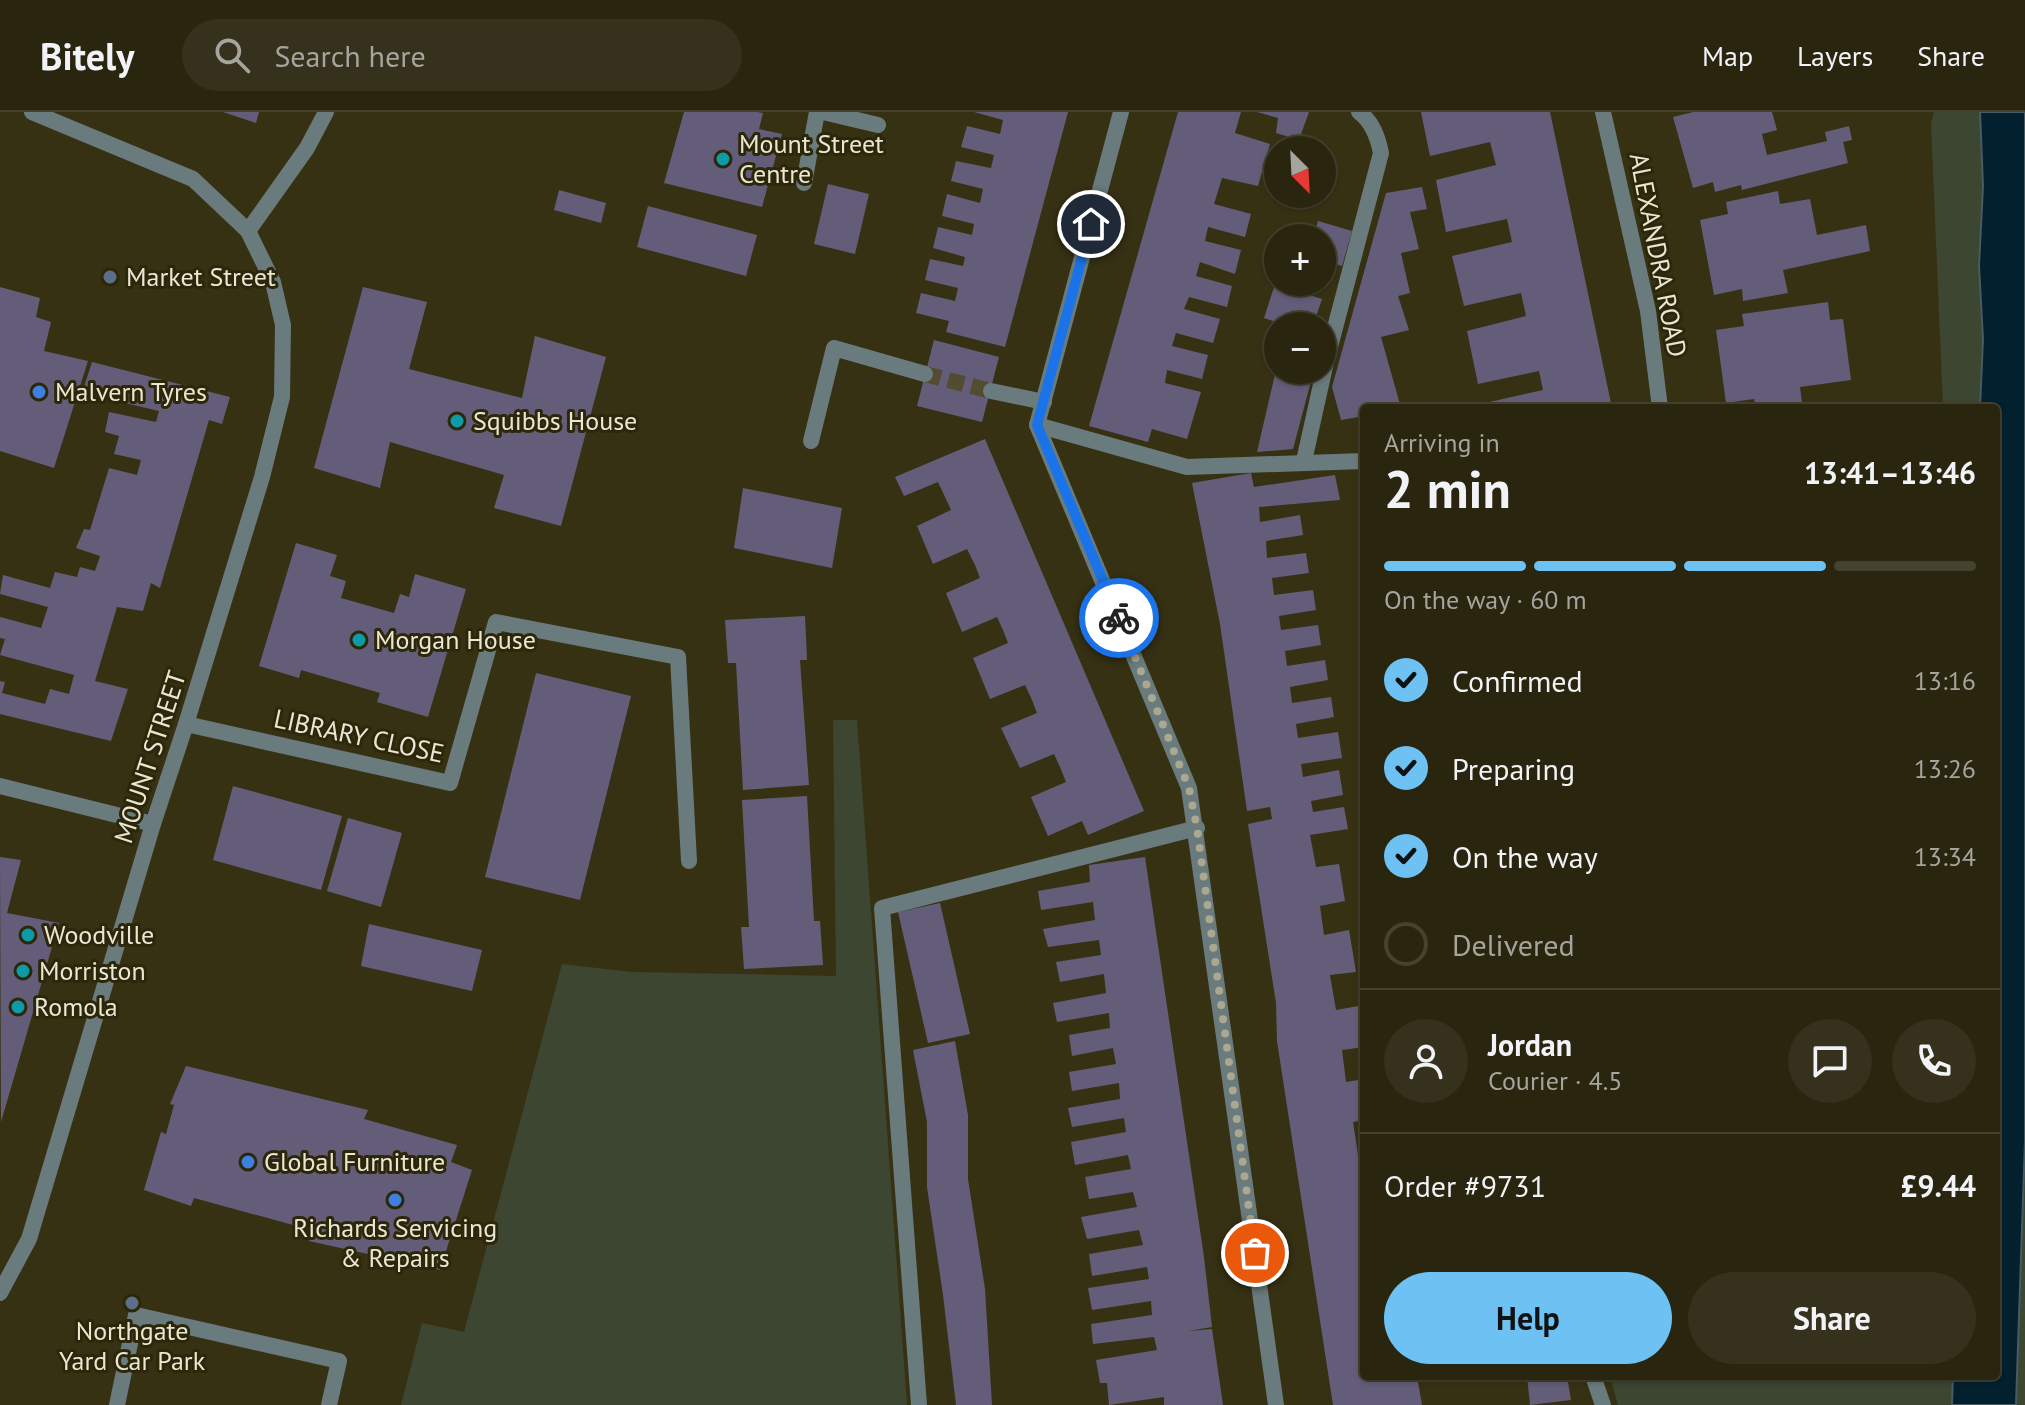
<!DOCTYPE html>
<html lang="en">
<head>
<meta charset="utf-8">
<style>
	body { margin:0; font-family:"PT Sans",sans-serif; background:#35311d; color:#f1f3f6; height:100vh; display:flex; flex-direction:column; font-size:30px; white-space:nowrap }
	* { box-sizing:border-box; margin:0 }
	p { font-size:26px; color:#a5a59e }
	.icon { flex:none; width:44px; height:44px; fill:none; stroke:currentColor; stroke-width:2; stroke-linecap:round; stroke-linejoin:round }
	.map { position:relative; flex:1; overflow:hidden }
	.details { position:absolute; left:1360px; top:292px; width:640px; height:976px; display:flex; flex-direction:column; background:#29250f; border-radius:8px; box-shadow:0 2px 6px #0004,0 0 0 2px #45422f }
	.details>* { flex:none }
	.needle { width:52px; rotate:156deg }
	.controls { position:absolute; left:1264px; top:24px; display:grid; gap:16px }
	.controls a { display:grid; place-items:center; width:72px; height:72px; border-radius:50%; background:#29250f; box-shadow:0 2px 6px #0004,0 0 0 2px #45422f; font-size:40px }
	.pin { position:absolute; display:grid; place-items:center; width:68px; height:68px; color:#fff; margin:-34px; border:4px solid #fff; border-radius:50%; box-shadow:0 2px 8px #0007 }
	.courier { position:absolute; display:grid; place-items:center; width:80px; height:80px; margin:-40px; border:6px solid #1a73e8; border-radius:50%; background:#fff; color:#222; box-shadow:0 2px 10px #0007 }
	.overview em { font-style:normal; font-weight:800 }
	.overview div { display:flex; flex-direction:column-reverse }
	.overview { display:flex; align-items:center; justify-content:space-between; height:136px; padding:0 24px }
	h1 { font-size:52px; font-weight:800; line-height:60px }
	.bar { display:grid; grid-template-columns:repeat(4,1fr); gap:12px 8px; align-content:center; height:96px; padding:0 24px }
	.bar i { height:10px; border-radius:6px; background:#45422f }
	.bar .on { background:#6dc2f3 }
	.bar p { grid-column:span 4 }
	.line { display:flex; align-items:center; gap:20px; padding:0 24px; border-top:2px solid #45422f }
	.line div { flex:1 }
	.round { display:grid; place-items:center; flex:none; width:84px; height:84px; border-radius:42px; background:#35311d }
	ol { padding:0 24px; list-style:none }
	li { display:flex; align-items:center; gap:24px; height:88px }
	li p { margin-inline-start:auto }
	li .icon { padding:8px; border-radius:50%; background:#6dc2f3; color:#111; stroke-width:4 }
	li:last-child { color:#a5a59e }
	li i { width:44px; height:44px; border:4px solid #45422f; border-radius:50% }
	.button { display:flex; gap:16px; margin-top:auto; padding:16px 24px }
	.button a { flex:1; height:92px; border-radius:48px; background:#6dc2f3; color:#111; font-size:32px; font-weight:800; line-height:92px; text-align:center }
	.button a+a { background:#35311d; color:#f1f3f6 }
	header { display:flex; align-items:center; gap:48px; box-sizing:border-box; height:112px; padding:0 40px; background:#29250f; border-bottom:2px solid #45422f }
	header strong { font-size:38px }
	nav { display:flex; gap:44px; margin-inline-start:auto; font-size:28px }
	.search { width:560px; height:72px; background:#35311d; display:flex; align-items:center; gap:20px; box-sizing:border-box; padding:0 28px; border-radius:44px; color:#a5a59e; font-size:30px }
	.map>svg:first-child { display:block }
	.green { fill:#3d4631 }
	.water { fill:#03202f; stroke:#485b61; stroke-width:2 }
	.building { fill:#645d79 }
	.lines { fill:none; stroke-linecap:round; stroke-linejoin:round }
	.minor-tunnel { stroke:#524c31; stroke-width:16; stroke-dasharray:16 8; stroke-linecap:butt }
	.service { stroke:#6a7b7d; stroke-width:16 }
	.minor { stroke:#6a7b7d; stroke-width:16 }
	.tertiary { stroke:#6a7b7d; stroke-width:16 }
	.done { stroke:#aba791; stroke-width:8; stroke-dasharray:0 14.4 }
	.route { stroke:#1a73e8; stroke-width:10 }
	.culture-dot { fill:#0f9aa8; stroke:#2d270a; stroke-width:3 }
	.service-dot { fill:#5c6f8a; stroke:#2d270a; stroke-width:3 }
	.shop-dot { fill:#3f7fe0; stroke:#2d270a; stroke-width:3 }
	.labels { text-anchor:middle; stroke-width:6; stroke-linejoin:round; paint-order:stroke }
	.poi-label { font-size:26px; fill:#e9e6d5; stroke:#2d270a; text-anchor:start }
	.street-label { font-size:26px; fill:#e9e6d5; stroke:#2d270a }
</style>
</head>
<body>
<header>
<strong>Bitely</strong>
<div class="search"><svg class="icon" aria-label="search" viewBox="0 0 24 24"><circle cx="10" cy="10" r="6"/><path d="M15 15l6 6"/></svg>Search here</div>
<nav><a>Map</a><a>Layers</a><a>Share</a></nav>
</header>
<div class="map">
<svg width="2025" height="1293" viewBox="0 0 2025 1293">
	<rect width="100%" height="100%" fill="#373114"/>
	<g class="green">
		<polygon points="1934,0 1980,0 1983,74 1979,154 1983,227 1980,296 1943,296 1931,11"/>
		<polygon points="833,608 857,608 907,1293 401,1293 422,1211 464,1220 562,852 632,860 836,864"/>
		<polygon points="2025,1028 2025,1293 2016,1293"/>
		<polygon points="1610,1264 1953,1264 1952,1293 1618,1293"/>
	</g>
	<polygon class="water" points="1980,0 2025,0 2025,1028 2016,1293 1952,1293 1953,1264 1996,1264 1996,296 1980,296 1983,227 1979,154 1983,74"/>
	<g class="building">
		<polygon points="223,0 259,0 256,11"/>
		<polygon points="684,0 757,0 763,1 759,17 782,22 762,95 664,71"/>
		<polygon points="974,0 1068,0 1005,235 946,220 949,209 916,201 921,181 955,189 958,176 925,168 930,147 963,154 965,145 933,136 938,115 972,123 974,112 942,104 947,82 980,91 983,77 951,69 956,49 991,56 994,43 961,35 967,14 1000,22 1003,8"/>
		<polygon points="1178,0 1241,0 1235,21 1270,32 1258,74 1222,66 1214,92 1251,102 1245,125 1208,115 1205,129 1241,138 1235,162 1200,150 1196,164 1232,174 1227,195 1189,185 1184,197 1220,207 1213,231 1176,221 1172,234 1208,243 1202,267 1167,258 1165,271 1201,280 1187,327 1152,317 1148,330 1089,314"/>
		<polygon points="1257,0 1309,0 1299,28 1276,21 1278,6"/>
		<polygon points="1421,0 1550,0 1612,296 1463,296 1543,278 1539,259 1478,272 1467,219 1526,204 1521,181 1464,194 1452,144 1512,130 1507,107 1446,120 1436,68 1496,53 1490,30 1430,44"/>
		<polygon points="1693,0 1772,0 1777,18 1762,22 1767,43 1827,29 1825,20 1849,14 1852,28 1843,30 1848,51 1742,78 1741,73 1715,80 1713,70 1693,76 1673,5"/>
		<polygon points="828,72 869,82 855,142 814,132"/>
		<polygon points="1422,75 1427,97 1410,100 1419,137 1401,141 1410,181 1398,184 1409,218 1381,225 1401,296 1364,296 1364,304 1341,308 1332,275 1386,81"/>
		<polygon points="559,78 606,91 601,111 554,98"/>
		<polygon points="1778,79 1780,92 1810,87 1817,123 1866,113 1870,139 1783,158 1788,181 1743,189 1742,177 1714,183 1700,108 1728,102 1726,90"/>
		<polygon points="648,94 757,123 746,164 637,135"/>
		<polygon points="1318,109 1352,119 1342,154 1322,148 1322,126 1313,126"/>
		<polygon points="1275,172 1322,187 1313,214 1278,214 1278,234 1269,232 1276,210 1264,206"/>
		<polygon points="0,175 40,186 36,205 51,210 44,239 88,249 54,356 0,339"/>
		<polygon points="363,175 427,190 409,257 522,286 535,224 606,245 561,414 494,396 504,363 390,330 380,376 314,356"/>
		<polygon points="1828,190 1830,208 1843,207 1851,268 1800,275 1802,291 1756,296 1754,287 1726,291 1716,218 1744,214 1742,202"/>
		<polygon points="934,228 999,245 982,310 917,294"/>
		<polygon points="92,250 230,285 222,312 209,308 160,476 151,471 143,499 117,495 95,569 128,577 111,629 0,602 0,569 5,570 2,581 45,592 50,577 69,582 74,563 0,543 5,527 0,526 0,505 41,516 48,495 0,482 3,463 50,476 55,460 77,465 80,455 95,459 100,444 76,436 84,417 90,418 109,356 137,363 141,348 114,342 119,324 105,320 109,300 156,310 159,299 82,281"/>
		<polygon points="1276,258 1314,258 1293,337 1257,340"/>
		<polygon points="985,327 1144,699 1088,723 1082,709 1048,724 1031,685 1066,670 1060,655 1054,642 1020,656 1001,616 1037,601 1032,588 1025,573 990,587 973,546 1008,531 1003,518 997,505 962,520 946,481 980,466 975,453 967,437 933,452 917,414 951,398 945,385 938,370 904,384 895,365"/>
		<polygon points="1251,361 1254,375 1335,363 1340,388 1259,395 1260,410 1300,403 1303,423 1266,429 1267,446 1306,441 1309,461 1272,466 1274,483 1313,478 1316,498 1279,504 1281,518 1318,513 1321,533 1285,539 1287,554 1325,548 1328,568 1290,575 1292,591 1331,585 1334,605 1296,612 1298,626 1338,620 1342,646 1301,652 1303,665 1339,658 1343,683 1311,689 1313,700 1344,695 1348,717 1310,723 1316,755 1339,752 1345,789 1320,794 1324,823 1349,818 1356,860 1330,863 1336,898 1364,893 1364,935 1342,938 1346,970 1364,967 1364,1008 1353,1010 1358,1043 1364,1042 1364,1264 1417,1264 1422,1293 1333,1293 1277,929 1276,891 1248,712 1272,707 1270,695 1247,699 1220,512 1192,371"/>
		<polygon points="743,376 842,396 832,456 734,436"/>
		<polygon points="296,431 337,443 330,464 346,469 341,486 394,501 400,482 409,485 415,462 466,477 428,605 377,590 380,581 301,558 299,566 259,554"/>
		<polygon points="805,504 807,548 800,548 809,673 743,678 736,551 728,551 725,508"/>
		<polygon points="536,561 631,584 580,788 485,765"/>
		<polygon points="233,674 342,704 321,778 213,748"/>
		<polygon points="807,684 814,809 820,809 823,853 744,857 741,815 749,815 742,688"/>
		<polygon points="348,706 402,721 381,795 327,779"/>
		<polygon points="0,745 21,748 7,801 59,811 1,1010"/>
		<polygon points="1145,745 1204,1145 1212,1215 1188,1219 1212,1217 1223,1293 1164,1293 1164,1285 1109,1293 1107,1271 1100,1271 1096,1248 1157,1238 1154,1225 1093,1232 1091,1212 1152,1203 1151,1189 1092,1198 1088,1176 1149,1167 1147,1155 1092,1164 1089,1142 1143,1133 1139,1118 1087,1127 1081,1105 1137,1095 1133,1080 1089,1087 1085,1065 1131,1057 1128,1043 1075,1053 1071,1030 1126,1020 1124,1006 1072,1015 1068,996 1120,987 1119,971 1072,979 1069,960 1116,952 1113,936 1072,944 1069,923 1110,916 1109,901 1057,910 1053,891 1106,881 1104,862 1060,870 1056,850 1101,843 1099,828 1048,835 1043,817 1095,808 1093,790 1041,798 1038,779 1090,770 1089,753"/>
		<polygon points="940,791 970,922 928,931 898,800"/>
		<polygon points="369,812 482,838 472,879 361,854"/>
		<polygon points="955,929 968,1003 968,1067 985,1177 992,1293 956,1293 943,1183 927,1075 927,1010 913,938"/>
		<polygon points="186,954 368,998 364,1007 457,1033 451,1050 472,1058 440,1158 309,1129 315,1119 194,1086 191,1094 144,1078 161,1020 166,1022 174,993 170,992"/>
		<polygon points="1527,1264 1567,1264 1571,1288 1530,1293"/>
	</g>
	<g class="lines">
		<polyline class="minor-tunnel" points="925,262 991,279"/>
		<g class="service">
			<polyline points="1037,313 1187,355 1364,349"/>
			<path d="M1304 349 1326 250 1381 41C1378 26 1373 10 1359 0"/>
			<polyline points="1593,1264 1603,1293"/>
			<polyline points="117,1293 136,1203 339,1249 329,1293"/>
			<polyline points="919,1293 882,796 1197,716"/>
		</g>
		<g class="minor">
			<polyline points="823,0 878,13"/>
			<polyline points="1121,0 1037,313 1189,676 1276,1293"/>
			<polyline points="1603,0 1648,199 1660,296"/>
			<polyline points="804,71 817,0"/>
			<polyline points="248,119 307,36 326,0"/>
			<polyline points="991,279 1044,290"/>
			<polyline points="811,329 834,236 925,262"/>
			<polyline points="186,612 450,671 496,510 678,545 689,749"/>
			<polyline points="0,674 153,712"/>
		</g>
		<polyline class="tertiary" points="0,1181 29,1127 153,712 186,612 262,365 282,285 283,213 273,170 248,119 193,67 32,0"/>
	</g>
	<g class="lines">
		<polyline class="done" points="1119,506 1189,676 1197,716 1255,1141"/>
		<polyline class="route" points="1091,112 1037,313 1119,506"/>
	</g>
	<g class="culture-dot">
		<circle cx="723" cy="47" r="8"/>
		<circle cx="457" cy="309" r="8"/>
		<circle cx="359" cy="528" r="8"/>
		<circle cx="28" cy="823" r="8"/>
		<circle cx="23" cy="859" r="8"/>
		<circle cx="18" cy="895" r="8"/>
	</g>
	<g class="service-dot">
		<circle cx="110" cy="165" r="8"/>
		<circle cx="132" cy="1191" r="8"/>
	</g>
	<g class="shop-dot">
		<circle cx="39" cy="280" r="8"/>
		<circle cx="248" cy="1050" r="8"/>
		<circle cx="395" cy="1088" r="8"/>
	</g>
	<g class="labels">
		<g class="poi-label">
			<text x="739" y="41">Mount Street<tspan x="739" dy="30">Centre</tspan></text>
			<text x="126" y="174">Market Street</text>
			<text x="55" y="289">Malvern Tyres</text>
			<text x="473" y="318">Squibbs House</text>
			<text x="375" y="537">Morgan House</text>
			<text x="44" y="832">Woodville</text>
			<text x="39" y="868">Morriston</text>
			<text x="34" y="904">Romola</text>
			<text x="264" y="1059">Global Furniture</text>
			<text x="395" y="1125" text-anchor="middle">Richards Servicing<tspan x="395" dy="30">&amp; Repairs</tspan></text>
			<text x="132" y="1228" text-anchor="middle">Northgate<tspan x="132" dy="30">Yard Car Park</tspan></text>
		</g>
		<g class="street-label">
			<text transform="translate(1658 143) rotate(79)" y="9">ALEXANDRA ROAD</text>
			<text transform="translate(359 624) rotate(12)" y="9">LIBRARY CLOSE</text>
			<text transform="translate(150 645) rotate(-72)" y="9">MOUNT STREET</text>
		</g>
	</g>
</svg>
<div class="controls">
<a><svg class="needle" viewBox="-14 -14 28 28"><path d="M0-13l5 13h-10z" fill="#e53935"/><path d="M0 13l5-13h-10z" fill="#a5a59e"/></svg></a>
<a>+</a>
<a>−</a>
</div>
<div class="pin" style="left:1255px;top:1141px;background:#ea580c"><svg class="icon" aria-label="bag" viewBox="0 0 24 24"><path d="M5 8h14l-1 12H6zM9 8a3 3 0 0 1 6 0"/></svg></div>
<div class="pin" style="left:1091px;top:112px;background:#1f2937"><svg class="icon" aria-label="home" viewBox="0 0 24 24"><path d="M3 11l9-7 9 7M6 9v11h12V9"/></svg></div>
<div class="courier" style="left:1119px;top:506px"><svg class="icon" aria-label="bike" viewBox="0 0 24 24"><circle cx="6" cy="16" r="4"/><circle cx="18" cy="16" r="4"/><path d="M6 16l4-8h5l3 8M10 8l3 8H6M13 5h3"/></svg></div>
<section class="details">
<div class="overview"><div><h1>2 min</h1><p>Arriving in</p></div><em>13:41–13:46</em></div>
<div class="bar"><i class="on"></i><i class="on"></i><i class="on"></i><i></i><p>On the way · 60 m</p></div>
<ol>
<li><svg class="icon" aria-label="check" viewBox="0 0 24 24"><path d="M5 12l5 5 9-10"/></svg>Confirmed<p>13:16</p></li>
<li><svg class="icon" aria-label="check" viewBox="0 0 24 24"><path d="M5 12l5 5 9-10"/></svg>Preparing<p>13:26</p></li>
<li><svg class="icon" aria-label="check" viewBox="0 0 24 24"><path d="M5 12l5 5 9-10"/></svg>On the way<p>13:34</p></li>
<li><i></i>Delivered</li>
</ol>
<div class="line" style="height:144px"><a class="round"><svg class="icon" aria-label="person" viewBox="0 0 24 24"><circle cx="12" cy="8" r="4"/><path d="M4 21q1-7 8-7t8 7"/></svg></a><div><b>Jordan</b><p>Courier · 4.5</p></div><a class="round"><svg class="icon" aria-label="chat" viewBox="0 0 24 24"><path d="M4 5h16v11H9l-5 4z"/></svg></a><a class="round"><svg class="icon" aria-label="phone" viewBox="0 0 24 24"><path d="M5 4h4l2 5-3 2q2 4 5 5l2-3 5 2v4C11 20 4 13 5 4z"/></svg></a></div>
<div class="line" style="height:104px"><div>Order #9731</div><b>£9.44</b></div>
<div class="button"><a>Help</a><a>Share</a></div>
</section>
</div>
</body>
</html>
